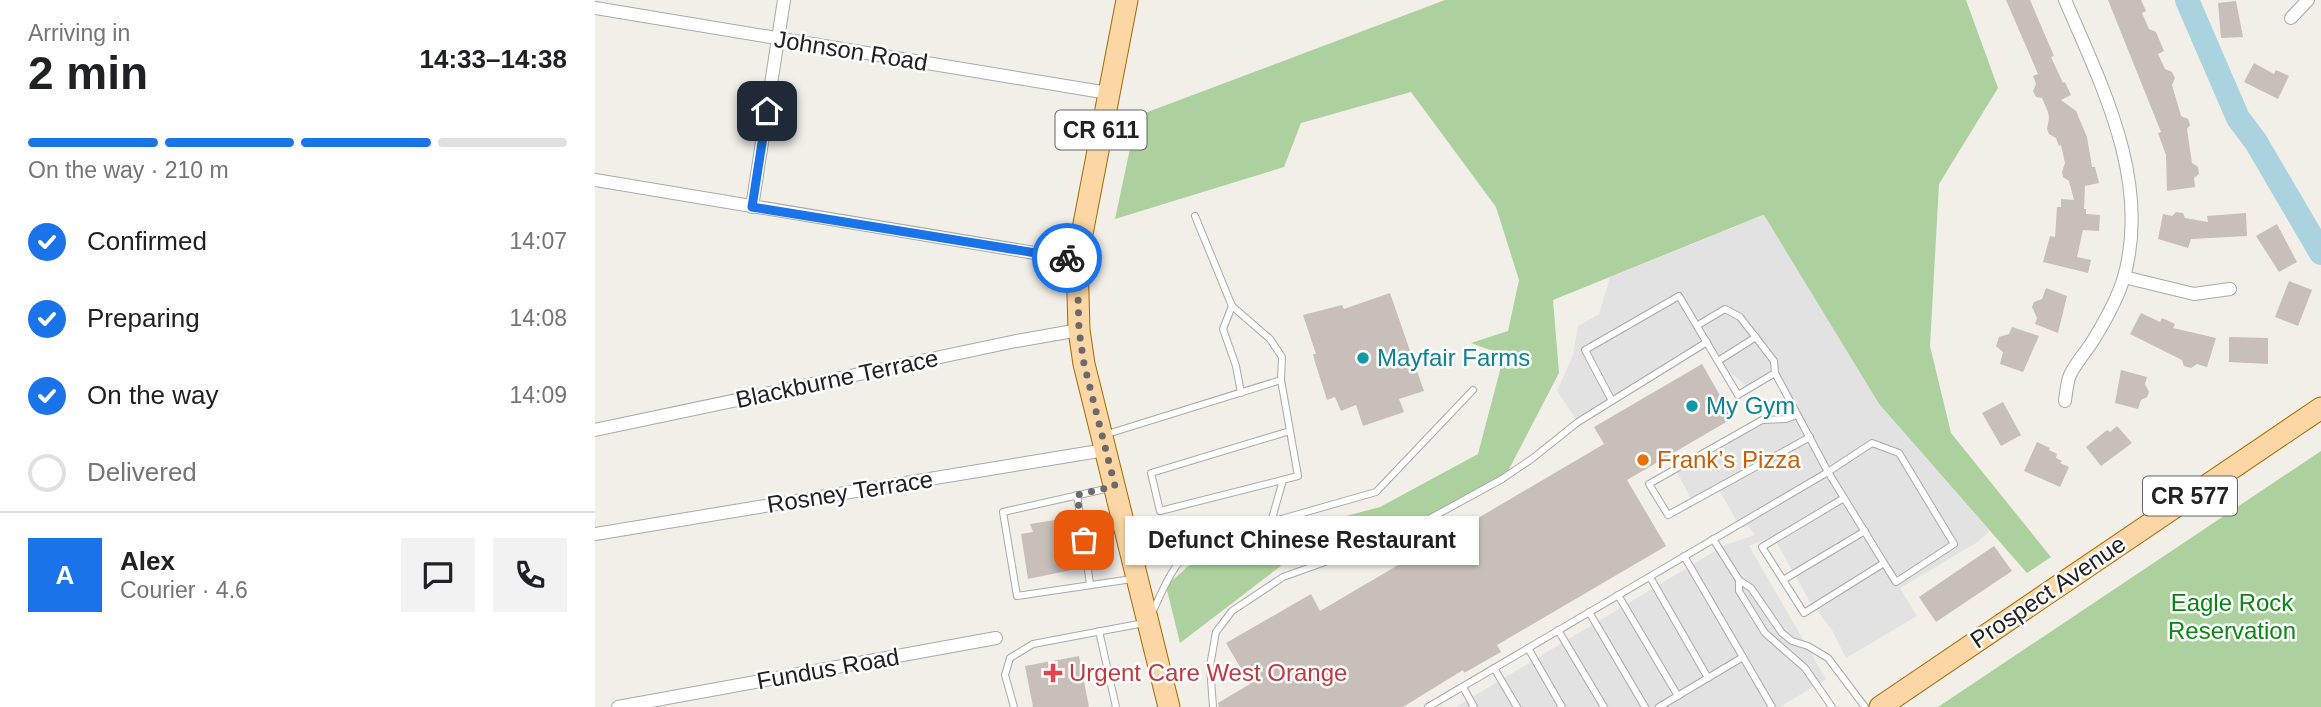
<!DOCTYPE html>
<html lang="en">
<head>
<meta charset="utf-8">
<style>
	body { margin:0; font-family:Arial,sans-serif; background:#f2f2f2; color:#202124; height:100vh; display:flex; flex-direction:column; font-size:26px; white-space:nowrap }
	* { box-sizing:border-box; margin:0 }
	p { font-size:23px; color:#757577 }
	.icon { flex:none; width:38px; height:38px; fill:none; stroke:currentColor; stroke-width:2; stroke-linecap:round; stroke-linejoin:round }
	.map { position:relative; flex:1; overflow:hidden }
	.side { display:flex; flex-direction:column; background:#fff; width:595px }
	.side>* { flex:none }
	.pin { position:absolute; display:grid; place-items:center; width:60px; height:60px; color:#fff; margin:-30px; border-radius:14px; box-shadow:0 4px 10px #0006 }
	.courier { position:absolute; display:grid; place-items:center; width:70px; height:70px; margin:-35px; border:5px solid #1a73e8; border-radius:50%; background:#fff; color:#222; box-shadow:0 2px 9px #0007 }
	.bubble { position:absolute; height:49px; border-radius:0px; background:#fff; box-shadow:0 2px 5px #0004; font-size:23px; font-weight:700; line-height:49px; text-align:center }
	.headline em { font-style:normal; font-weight:700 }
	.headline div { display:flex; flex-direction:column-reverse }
	.headline { display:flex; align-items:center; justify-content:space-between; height:119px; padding:0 28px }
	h1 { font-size:46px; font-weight:700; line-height:52px }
	.bar { display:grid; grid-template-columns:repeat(4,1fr); gap:10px 7px; align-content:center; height:84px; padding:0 28px }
	.bar i { height:9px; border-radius:5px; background:#e0e0e0 }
	.bar .active { background:#1a73e8 }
	.bar p { grid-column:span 4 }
	.line { display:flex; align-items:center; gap:18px; padding:0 28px; border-top:2px solid #e0e0e0 }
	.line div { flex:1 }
	.round { display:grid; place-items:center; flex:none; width:74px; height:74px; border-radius:0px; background:#f2f2f2 }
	ol { padding:0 28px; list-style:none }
	li { display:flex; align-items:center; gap:21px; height:77px }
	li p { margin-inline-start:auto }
	li .icon { padding:7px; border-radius:50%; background:#1a73e8; color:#fff; stroke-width:4 }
	li:last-child { color:#757577 }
	li i { width:38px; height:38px; border:4px solid #e0e0e0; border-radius:50% }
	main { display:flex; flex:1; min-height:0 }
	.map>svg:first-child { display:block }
	.forest { fill:#add19e }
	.parking { fill:#e2e2e2 }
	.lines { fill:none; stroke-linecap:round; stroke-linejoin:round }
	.river { stroke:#aad3df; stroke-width:24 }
	.building { fill:#c7bfb8 }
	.service-casing { stroke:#a9a9a9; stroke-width:8 }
	.minor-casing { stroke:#a9a9a9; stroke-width:14 }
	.primary-casing { stroke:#a06b00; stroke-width:23 }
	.service { stroke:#fff; stroke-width:6 }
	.minor { stroke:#fff; stroke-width:12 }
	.primary { stroke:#fcd6a4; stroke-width:21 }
	.done { stroke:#6b6a68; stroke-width:7; stroke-dasharray:0 12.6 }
	.route { stroke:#1a73e8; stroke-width:9 }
	.culture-dot { fill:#0f9aa8; stroke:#fff; stroke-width:2.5 }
	.food-dot { fill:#e8710a; stroke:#fff; stroke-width:2.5 }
	.health-dot { fill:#e0444e; stroke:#fff; stroke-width:2.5 }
	.labels { text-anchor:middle; stroke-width:5; stroke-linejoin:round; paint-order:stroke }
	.shield { fill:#fff; stroke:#646464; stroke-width:2 }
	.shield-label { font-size:23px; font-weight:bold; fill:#222 }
	.street-label { font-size:24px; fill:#222; stroke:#fff }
	.culture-label { font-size:24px; fill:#0d838f; stroke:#fff; text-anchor:start }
	.food-label { font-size:24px; fill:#c56008; stroke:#fff; text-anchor:start }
	.park-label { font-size:24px; fill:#0c8416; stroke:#fff }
	.health-label { font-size:24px; fill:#be3a42; stroke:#fff; text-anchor:start }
</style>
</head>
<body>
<main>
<section class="side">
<div class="headline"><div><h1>2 min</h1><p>Arriving in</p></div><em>14:33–14:38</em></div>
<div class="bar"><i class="active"></i><i class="active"></i><i class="active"></i><i></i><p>On the way · 210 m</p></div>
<ol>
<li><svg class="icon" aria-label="check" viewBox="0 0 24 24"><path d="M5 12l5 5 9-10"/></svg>Confirmed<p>14:07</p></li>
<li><svg class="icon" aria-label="check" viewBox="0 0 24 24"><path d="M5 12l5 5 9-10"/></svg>Preparing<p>14:08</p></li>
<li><svg class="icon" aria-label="check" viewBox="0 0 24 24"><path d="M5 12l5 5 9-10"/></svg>On the way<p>14:09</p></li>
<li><i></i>Delivered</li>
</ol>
<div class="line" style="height:126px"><b class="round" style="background:#1a73e8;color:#fff">A</b><div><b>Alex</b><p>Courier · 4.6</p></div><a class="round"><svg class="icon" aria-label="chat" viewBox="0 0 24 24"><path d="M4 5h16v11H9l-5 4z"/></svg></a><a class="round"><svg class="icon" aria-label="phone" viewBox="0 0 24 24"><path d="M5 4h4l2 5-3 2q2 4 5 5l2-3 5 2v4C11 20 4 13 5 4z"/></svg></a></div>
</section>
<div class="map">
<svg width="1726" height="707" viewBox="0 0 1726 707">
	<rect width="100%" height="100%" fill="#f2efe9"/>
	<g class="forest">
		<polygon points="850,0 1371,0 1403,88 1344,184 1335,346 1356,433 1456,557 1432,573 1284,404 1168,215 958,300 964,373 912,473 809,533 687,565 585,643 571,586 607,554 785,507 883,454 909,355 876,343 913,331 924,280 901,207 816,92 706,123 689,167 520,219 542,116"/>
		<polygon points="1726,451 1726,707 1343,707"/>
	</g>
	<polygon class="parking" points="1169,215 1284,404 1395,531 1381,543 1305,588 1322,616 1251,658 1237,630 1214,600 1178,536 1154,546 1231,679 1185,707 861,707 1130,545 1160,535 1153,526 1145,527 1123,488 1098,502 1080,469 1167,420 1202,415 1180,373 1155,389 1122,361 1114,347 983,422 962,391 978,355 983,326 1004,314 1015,277"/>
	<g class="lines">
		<polyline class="river" points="1592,0 1643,118 1661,142 1726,253"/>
	</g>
	<g class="building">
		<polygon points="1411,0 1435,0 1459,56 1456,57 1468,83 1470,82 1476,95 1466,100 1481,111 1492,137 1497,167 1500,167 1504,183 1490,186 1489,209 1491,209 1491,214 1505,215 1504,231 1488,230 1482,257 1496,260 1493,273 1448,262 1455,236 1460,237 1462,207 1466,207 1466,199 1479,200 1474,181 1468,177 1467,172 1470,163 1466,145 1464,146 1461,138 1454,134 1452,129 1454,118 1453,112 1447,98 1441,97 1438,91 1441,84 1438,76 1443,74"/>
		<polygon points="1513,0 1546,0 1551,11 1547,13 1554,29 1561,32 1569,51 1563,54 1570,69 1577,72 1580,78 1577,85 1586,116 1593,119 1595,125 1592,129 1597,163 1603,167 1604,174 1599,178 1600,187 1572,191 1571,155 1563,133 1566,132"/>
		<polygon points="1641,1 1648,37 1626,38 1623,3"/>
		<polygon points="1659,63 1679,74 1681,70 1694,76 1683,99 1649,82"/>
		<polygon points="1581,212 1588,213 1590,218 1613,222 1612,216 1651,213 1652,236 1596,239 1593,248 1563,239 1568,214 1577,216"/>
		<polygon points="1682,224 1702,262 1684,272 1661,236"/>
		<polygon points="1694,281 1717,290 1703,326 1680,317"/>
		<polygon points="1451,288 1472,296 1463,333 1440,324 1442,318 1437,307 1439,302 1447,299"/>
		<polygon points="795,293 829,391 804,399 809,412 768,426 761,405 746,411 740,397 732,400 720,362 718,354 721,354 708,315 747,305 749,309"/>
		<polygon points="1546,313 1565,322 1567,318 1580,324 1578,328 1621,338 1612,367 1602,364 1596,368 1589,366 1587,360 1535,334"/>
		<polygon points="1417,327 1444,336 1428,372 1405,364 1408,352 1401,346 1404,337 1414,334"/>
		<polygon points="1634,337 1673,338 1673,364 1634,362"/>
		<polygon points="1107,364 1138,418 1032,480 1071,546 902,645 906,652 869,673 868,670 808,707 624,707 623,703 655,684 631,643 716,594 725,611 1009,444 999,427"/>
		<polygon points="1526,370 1552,377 1550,384 1554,392 1552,397 1546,400 1543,409 1520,403"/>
		<polygon points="1408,402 1426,435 1406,446 1387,413"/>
		<polygon points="1522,426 1537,443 1506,466 1491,447 1512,430 1515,432"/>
		<polygon points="1442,442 1455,448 1454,450 1462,454 1461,458 1467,461 1465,463 1474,467 1465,487 1429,471"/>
		<polygon points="472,518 475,541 482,541 485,556 479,557 481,569 433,579 426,534 438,532 435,524"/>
		<polygon points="1399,546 1417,571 1341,622 1324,597"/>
		<polygon points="484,656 494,707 438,707 430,666"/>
	</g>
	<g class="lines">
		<g class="service-casing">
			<g id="service">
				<polyline points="600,216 637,306 675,339 687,357 686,380"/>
				<polyline points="637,306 628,329 641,366 646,393"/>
				<polyline points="1123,361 1161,337"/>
				<polyline points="1180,373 1233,472 1289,563 1209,613 1167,547 1249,498"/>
				<polyline points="1017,401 990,350 1084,296 1143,395 1180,373 1179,361 1145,317 1130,309 1103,325"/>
				<polyline points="1202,415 1191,419 1167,420 1054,484 1073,515 1215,437"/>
				<polyline points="509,435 686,380 703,476 565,511 556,473 695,431"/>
				<polyline points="515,488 408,512 422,596 537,579"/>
				<polyline points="482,495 495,584"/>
				<polyline points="676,522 781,492 878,390"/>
				<polyline points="1118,539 1144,580 1156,588 1187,633 1197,641 1213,646 1233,658 1270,707"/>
				<polyline points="541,553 597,549 676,522 688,480"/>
				<polyline points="1089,556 1177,707"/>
				<polyline points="1055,577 1113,678"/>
				<polyline points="1144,580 1144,591 1170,633 1210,668 1237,707"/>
				<polyline points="1188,580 1270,531"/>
				<polyline points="1023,595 1083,696"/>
				<polyline points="994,612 1050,707"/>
				<path d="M557 613C568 590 577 565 597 549"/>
				<polyline points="963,630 1009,707"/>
				<polyline points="504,631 521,707"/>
				<polyline points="933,648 967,707"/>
				<polyline points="899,668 922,707"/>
				<polyline points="868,687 879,707"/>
				<polyline points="419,707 410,675 415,658 438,644 549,623"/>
				<polyline points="618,707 615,666 621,632 637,611 688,577 803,536 907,479 938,458 983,422 1112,342"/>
				<polyline points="833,707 1233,472 1277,443 1304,453 1359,544 1301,582 1289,563"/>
				<polyline points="1064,707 1148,657"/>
			</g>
		</g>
		<g class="minor-casing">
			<g id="minor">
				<polyline points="0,8 513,93"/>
				<polyline points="1696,18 1713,0"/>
				<polyline points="0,180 482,260"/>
				<polyline points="157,207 189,0"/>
				<polyline points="1529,277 1599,294 1635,289"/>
				<path d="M1470 401C1471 393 1472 382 1475 375 1481 362 1492 351 1499 339 1510 321 1523 298 1529 277 1556 181 1507 86 1470 0"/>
				<polyline points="0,430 421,341 484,330"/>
				<polyline points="0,534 510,450"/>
				<polyline points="23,707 401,638"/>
			</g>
		</g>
		<g class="primary-casing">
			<g id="primary">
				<polyline points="532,0 482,260 484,330 489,364 574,707"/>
				<polyline points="1285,707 1726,408"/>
			</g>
		</g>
		<use href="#service" class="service"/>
		<use href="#minor" class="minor"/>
		<use href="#primary" class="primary"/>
	</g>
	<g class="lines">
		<polyline class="done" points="472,258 482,260 484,330 489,364 520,486 482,495 489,540"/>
		<polyline class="route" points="172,111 157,207 472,258"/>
	</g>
	<g class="culture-dot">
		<circle cx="768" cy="358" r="7"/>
		<circle cx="1097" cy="406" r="7"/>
	</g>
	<circle class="food-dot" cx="1048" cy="460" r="7"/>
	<path class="health-dot" d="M454.5 662.5h7v7h7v7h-7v7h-7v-7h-7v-7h7z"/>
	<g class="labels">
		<g class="shield">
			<rect x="460.5" y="110.5" width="91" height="39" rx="5"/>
			<rect x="1548" y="476.5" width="94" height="39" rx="5"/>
		</g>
		<g class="shield-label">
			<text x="506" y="138">CR 611</text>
			<text x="1595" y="504">CR 577</text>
		</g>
		<g class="street-label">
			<text transform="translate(256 51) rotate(9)" y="8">Johnson Road</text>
			<text transform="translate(242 379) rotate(-12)" y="8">Blackburne Terrace</text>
			<text transform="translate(255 492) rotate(-9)" y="8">Rosney Terrace</text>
			<text transform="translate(1453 592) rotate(-34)" y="8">Prospect Avenue</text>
			<text transform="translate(233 669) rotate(-10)" y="8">Fundus Road</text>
		</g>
		<g class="culture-label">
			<text x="782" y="366">Mayfair Farms</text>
			<text x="1111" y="414">My Gym</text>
		</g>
		<g class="food-label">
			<text x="1062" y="468">Frank’s Pizza</text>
		</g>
		<g class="park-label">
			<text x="1637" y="611">Eagle Rock<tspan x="1637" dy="28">Reservation</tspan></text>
		</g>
		<g class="health-label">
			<text x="474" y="681">Urgent Care West Orange</text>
		</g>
	</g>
</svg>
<div class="pin" style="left:489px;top:540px;background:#ea580c"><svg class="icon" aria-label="bag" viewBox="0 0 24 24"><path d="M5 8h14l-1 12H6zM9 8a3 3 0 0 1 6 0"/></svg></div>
<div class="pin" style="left:172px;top:111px;background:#1f2937"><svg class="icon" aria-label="home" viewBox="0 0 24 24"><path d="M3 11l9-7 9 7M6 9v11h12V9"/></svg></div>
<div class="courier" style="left:472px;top:258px"><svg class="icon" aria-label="bike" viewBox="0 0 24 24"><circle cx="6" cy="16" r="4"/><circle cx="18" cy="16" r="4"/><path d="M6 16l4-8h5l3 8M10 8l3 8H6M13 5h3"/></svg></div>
<div class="bubble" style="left:530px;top:516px;width:354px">Defunct Chinese Restaurant</div>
</div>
</main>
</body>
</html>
